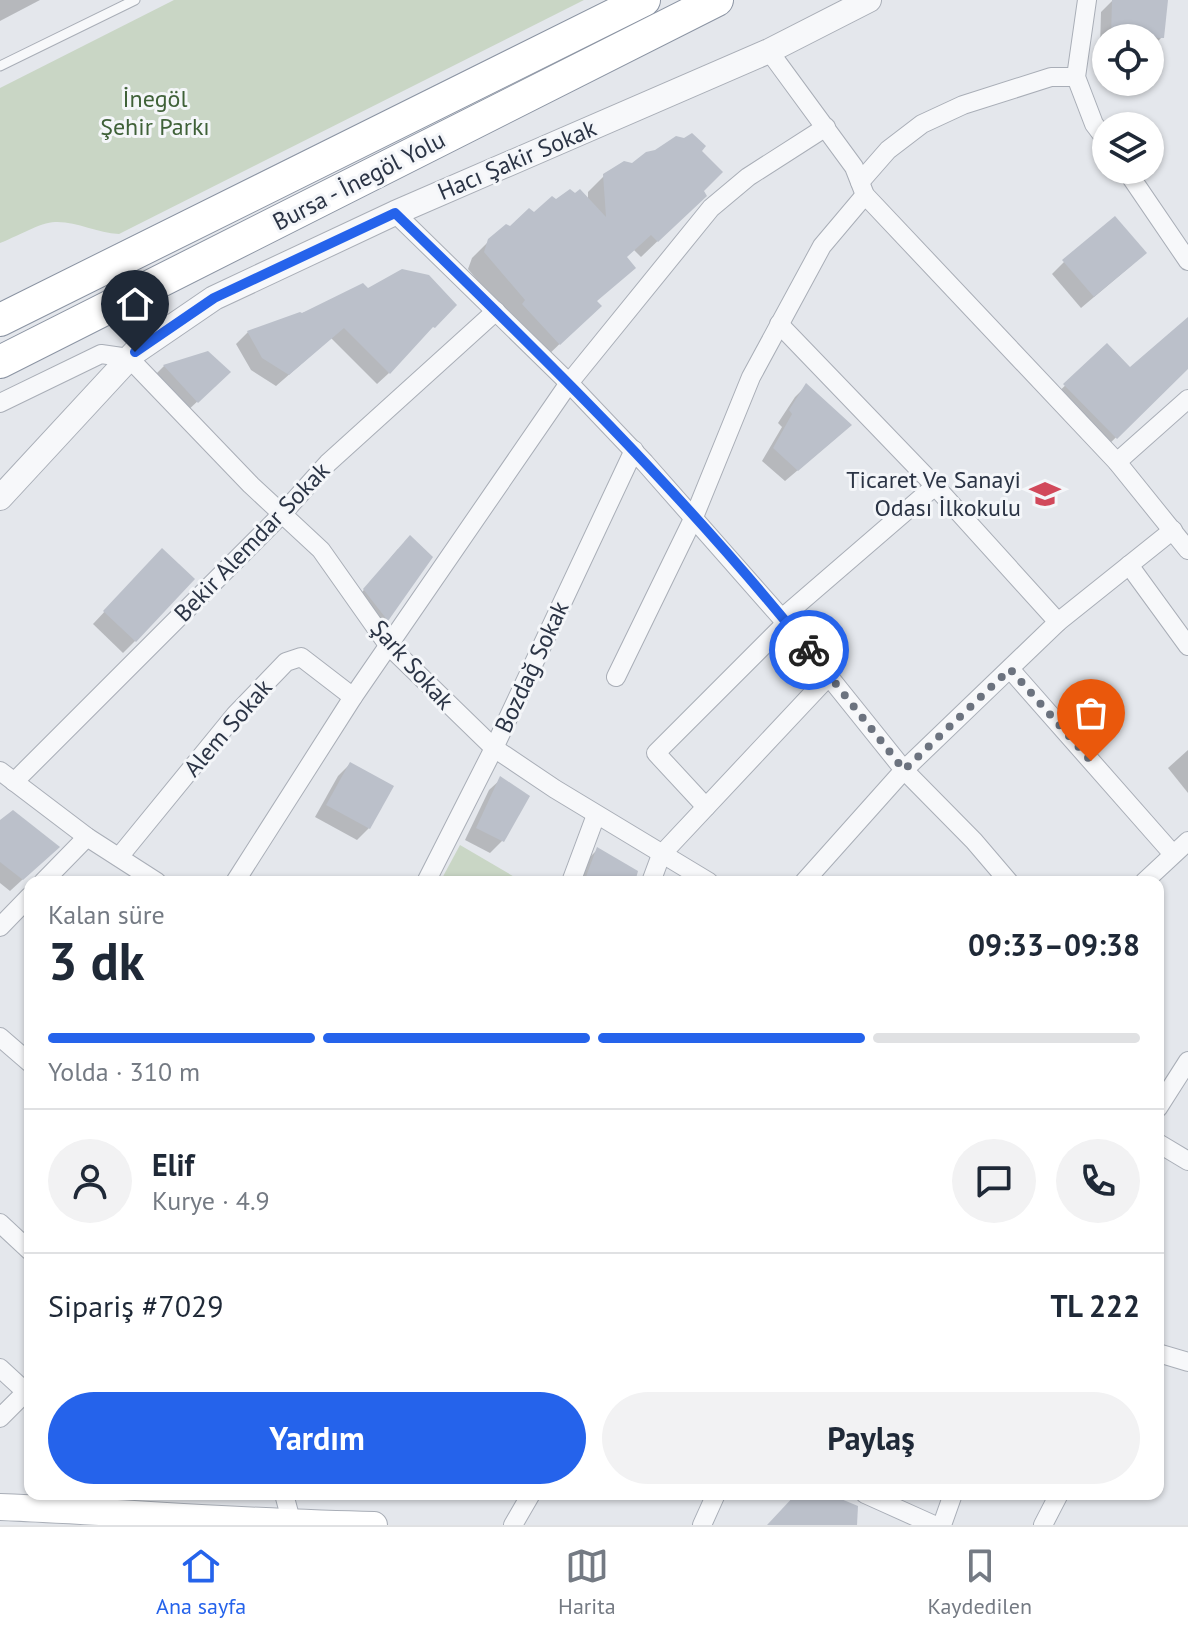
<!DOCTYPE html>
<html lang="tr">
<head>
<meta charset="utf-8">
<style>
	body { margin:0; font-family:"PT Sans",sans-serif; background:#f2f2f3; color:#1f2937; height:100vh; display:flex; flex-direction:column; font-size:30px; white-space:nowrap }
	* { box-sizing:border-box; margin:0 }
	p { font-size:26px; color:#747a83 }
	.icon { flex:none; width:44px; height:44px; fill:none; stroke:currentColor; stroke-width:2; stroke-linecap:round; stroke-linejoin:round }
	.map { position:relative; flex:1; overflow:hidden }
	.details { position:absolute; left:24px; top:876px; width:1140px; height:624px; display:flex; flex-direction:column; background:#fff; border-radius:16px; box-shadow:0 2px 6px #0004 }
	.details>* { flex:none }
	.fabs { position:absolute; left:1092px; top:24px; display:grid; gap:16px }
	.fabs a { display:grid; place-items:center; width:72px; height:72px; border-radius:50%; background:#fff; box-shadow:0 2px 6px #0004; font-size:40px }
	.pin { position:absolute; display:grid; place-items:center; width:68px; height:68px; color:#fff; margin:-82px -34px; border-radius:50% 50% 50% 0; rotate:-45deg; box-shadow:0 0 8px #0007 }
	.pin .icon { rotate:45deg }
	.courier { position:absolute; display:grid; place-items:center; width:80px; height:80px; margin:-40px; border:6px solid #2563eb; border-radius:50%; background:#fff; color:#222; box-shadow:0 2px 10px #0007 }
	.overview em { font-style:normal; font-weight:700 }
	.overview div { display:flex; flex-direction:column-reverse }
	.overview { display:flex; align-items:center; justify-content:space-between; height:136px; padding:0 24px }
	h1 { font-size:52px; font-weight:700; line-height:60px }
	.bar { display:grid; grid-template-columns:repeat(4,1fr); gap:12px 8px; align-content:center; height:96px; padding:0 24px }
	.bar i { height:10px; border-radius:6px; background:#e0e1e3 }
	.bar .current { background:#2563eb }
	.bar p { grid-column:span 4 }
	.line { display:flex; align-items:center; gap:20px; padding:0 24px; border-top:2px solid #e0e1e3 }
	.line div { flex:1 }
	.round { display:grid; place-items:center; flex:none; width:84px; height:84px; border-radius:42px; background:#f2f2f3 }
	.action { display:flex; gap:16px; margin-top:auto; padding:16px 24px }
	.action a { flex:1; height:92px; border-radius:48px; background:#2563eb; color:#fff; font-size:32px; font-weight:700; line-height:92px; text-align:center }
	.action a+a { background:#f2f2f3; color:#1f2937 }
	.tabs { display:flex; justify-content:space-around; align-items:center; height:112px; border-top:2px solid #e0e1e3; background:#fff; font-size:22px; color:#747a83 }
	.tabs a { display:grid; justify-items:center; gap:4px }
	.tabs .current { color:#2563eb }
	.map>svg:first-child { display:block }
	.green { fill:#c9d6c5 }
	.shadow { fill:#0003 }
	.building { fill:#bbc0ca }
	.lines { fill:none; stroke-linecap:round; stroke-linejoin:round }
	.service-casing { stroke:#a9aeb7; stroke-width:11 }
	.minor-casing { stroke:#a9aeb7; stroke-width:20 }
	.tertiary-casing { stroke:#a9aeb7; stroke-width:26 }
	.secondary-casing { stroke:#a9aeb7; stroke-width:28 }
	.trunk-casing { stroke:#8b94a3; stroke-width:34 }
	.service { stroke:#f7f8fa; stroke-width:9 }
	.minor { stroke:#f7f8fa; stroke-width:18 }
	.tertiary { stroke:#f7f8fa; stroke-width:24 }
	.secondary { stroke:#fff; stroke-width:26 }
	.trunk { stroke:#fff; stroke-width:32 }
	.done { stroke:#6c737f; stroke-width:8; stroke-dasharray:0 14.4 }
	.route { stroke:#2563eb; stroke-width:10 }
	.labels { text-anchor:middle; stroke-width:6; stroke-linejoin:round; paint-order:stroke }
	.park-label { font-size:24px; fill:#3f6138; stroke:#f4f6f9 }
	.street-label { font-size:24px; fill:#2b3445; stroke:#f4f6f9 }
	.poi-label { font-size:24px; fill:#2b3445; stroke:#f4f6f9; text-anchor:end }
</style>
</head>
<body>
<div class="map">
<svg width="1188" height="1525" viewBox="0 0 1188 1525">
	<rect width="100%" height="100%" fill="#e4e7ec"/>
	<g class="green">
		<path d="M174 0H584L119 234C97 233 76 221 55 222 41 222 14 238 0 243V88Z"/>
		<polygon points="460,845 523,882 440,882"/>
	</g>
	<g class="shadow">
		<polygon points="0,0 40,0 0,21"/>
		<polygon points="1113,0 1166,0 1162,37 1150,49 1150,38 1106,38 1106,48 1100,48 1101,12"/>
		<polygon points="699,151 701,191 688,212 641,257 633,249 625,257 596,302 599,306 543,360 468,269 472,258 489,241 556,202 588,200 588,192 604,176 632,166"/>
		<polygon points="1064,262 1132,265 1081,308 1052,274"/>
		<polygon points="368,290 389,373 377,384 331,338 276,386 251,370 236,344 248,332"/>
		<polygon points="1188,324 1188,367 1104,449 1052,398 1107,346 1130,370"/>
		<polygon points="207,353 216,384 185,413 152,378 164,366"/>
		<polygon points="806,386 837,437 785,481 762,461 782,427 778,423 795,397"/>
		<polygon points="398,549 431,557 387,619 375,631 353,603"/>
		<polygon points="150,563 135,641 123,653 93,624"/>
		<polygon points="1188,750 1188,793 1168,768"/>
		<polygon points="350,764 369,828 357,840 315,817 338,776"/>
		<polygon points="501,779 502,841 490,853 465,840 489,790"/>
		<polygon points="0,823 46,858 10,891 0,883"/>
		<polygon points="597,850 632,882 577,882 585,862"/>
	</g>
	<g class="building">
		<polygon points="1112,0 1168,0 1164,38 1111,37"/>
		<polygon points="692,133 706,146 702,151 723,172 704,191 707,196 658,242 651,235 627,257 636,268 597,301 602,306 560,345 522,304 525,300 484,252 488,239 506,224 510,226 529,208 534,212 552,196 556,199 570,189 575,193 580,189 606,217 603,174 624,161 632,163 646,152 655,150 676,136 684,138"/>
		<polygon points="1115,216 1147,253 1094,297 1062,260"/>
		<polygon points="402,269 429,275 457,305 435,328 433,327 390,374 344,328 289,375 262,358 247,331 300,312 302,313 363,283 368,288"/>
		<polygon points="1188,317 1188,369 1117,439 1063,384 1107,343 1130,367"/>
		<polygon points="208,351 231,372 198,403 163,365"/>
		<polygon points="806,383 852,425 798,471 773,448 792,414 789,410"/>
		<polygon points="410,535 433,557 388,621 363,589"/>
		<polygon points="162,548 195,579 136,642 103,611"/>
		<polygon points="350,762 394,786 370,829 326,805"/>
		<polygon points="500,776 530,796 504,842 476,828"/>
		<polygon points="13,810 60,847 23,880 0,862 0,820"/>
		<polygon points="597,847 638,871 635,882 584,882"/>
		<polygon points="796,1494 829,1494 858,1506 857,1525 767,1525"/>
	</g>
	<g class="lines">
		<g class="service-casing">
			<polyline id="service" points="0,66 135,0"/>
		</g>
		<g class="minor-casing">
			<g id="minor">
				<polyline points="1087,0 1076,77 1094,124 1106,140"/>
				<polyline points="769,51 854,167 865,195 1117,462 1188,550"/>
				<polyline points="1126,170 1188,261"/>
				<polyline points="860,182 888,150 922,124 963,105 1051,77 1076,77"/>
				<polyline points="395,213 569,383 645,463 786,623 904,770 974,841 1009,882"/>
				<polyline points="779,324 935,486 1058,622"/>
				<polyline points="0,403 101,354 129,358 251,485 321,550 388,645 494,748 555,789 709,882"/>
				<polyline points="1117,462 1188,399"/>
				<polyline points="1129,565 1188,646"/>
				<polyline points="782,618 935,486"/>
				<polyline points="1010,669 1172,853"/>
				<polyline points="616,677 694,517 751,377 822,246 865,195"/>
				<polyline points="0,771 87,837 157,882"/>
				<polyline points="14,782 283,513 328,463 496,311"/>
				<polyline points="706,807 656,753 786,623"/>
				<polyline points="119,857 235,715 286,662 301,657 353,697"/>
				<polyline points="43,882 87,837"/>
				<polyline points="235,882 353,697 569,383 711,208 748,177 826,127"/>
				<polyline points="426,882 494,748 634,450"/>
				<polyline points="571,882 596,815"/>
				<polyline points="651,882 661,855 829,676"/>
				<polyline points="804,882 904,770 1058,622 1173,530"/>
				<polyline points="1144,882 1188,841"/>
				<polyline points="0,927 30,896"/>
				<polyline points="0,1037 30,1063"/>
				<polyline points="1158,1108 1188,1061"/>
				<polyline points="1158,1143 1188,1161"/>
				<polyline points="0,1223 30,1251"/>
				<polyline points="1158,1353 1188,1362"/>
				<polyline points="0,1368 26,1392"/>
				<polyline points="0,1418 30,1388"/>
				<polyline points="284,1494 292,1524"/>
				<polyline points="865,1494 934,1525"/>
				<polyline points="513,1525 531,1494"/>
				<polyline points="702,1525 716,1494"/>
				<polyline points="942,1525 953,1494"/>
				<polyline points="1043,1525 1059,1494"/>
			</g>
		</g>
		<g class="tertiary-casing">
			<polyline id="tertiary" points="0,498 135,352 214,298 395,213 769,51 869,0"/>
		</g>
		<g class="secondary-casing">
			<path id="secondary" d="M0 1507C125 1512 249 1523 374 1525"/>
		</g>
		<g class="trunk-casing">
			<g id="trunk">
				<polyline points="0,320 644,0"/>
				<polyline points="0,362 717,0"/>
			</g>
		</g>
		<use href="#service" class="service"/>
		<use href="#minor" class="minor"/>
		<use href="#tertiary" class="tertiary"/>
		<use href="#secondary" class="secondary"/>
		<use href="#trunk" class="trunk"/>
	</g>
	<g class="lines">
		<polyline class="done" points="809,650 904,770 1010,669 1091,761"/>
		<path class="route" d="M135 352 214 298 395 213C539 352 683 493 809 650"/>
	</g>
	<defs>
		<g id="school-bare" transform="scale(2.4)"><path d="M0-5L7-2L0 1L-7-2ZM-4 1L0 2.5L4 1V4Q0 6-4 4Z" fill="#d1495b" stroke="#f4f6f9" stroke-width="2.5" paint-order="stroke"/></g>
	</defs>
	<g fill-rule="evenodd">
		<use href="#school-bare" x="1045" y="494"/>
	</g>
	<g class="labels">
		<g class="park-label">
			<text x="155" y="107">İnegöl<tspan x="155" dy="28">Şehir Parkı</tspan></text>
		</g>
		<g class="street-label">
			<text transform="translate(517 160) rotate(-23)" y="8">Hacı Şakir Sokak</text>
			<text transform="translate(359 181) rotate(-27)" y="8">Bursa - İnegöl Yolu</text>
			<text transform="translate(252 542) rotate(-46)" y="8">Bekir Alemdar Sokak</text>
			<text transform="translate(412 665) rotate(48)" y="8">Şark Sokak</text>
			<text transform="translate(532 667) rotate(-65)" y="8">Bozdağ Sokak</text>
			<text transform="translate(228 728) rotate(-49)" y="8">Alem Sokak</text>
		</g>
		<g class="poi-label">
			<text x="1021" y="488">Ticaret Ve Sanayi<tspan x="1021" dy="28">Odası İlkokulu</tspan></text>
		</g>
	</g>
</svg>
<div class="fabs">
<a><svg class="icon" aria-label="locate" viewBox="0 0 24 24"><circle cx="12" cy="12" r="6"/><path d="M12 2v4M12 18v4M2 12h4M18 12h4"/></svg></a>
<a><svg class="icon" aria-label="layers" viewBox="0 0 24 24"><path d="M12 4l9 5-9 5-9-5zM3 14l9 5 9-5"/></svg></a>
</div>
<div class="pin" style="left:1091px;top:761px;background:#ea580c"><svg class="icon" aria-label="bag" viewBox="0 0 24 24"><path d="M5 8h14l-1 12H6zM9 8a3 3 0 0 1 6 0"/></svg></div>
<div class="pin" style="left:135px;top:352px;background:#1f2937"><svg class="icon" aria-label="home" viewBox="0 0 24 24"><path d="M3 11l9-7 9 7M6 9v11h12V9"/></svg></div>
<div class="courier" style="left:809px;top:650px"><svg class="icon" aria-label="bike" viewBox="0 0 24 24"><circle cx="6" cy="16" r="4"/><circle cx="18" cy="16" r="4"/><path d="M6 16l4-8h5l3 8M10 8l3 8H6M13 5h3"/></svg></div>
<section class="details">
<div class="overview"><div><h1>3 dk</h1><p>Kalan süre</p></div><em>09:33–09:38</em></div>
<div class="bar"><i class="current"></i><i class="current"></i><i class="current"></i><i></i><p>Yolda · 310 m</p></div>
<div class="line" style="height:144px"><a class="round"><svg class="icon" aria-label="person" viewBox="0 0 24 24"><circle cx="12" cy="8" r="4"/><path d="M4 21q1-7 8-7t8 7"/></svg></a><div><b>Elif</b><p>Kurye · 4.9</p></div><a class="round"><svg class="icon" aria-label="chat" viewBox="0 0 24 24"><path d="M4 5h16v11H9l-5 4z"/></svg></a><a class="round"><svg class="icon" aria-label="phone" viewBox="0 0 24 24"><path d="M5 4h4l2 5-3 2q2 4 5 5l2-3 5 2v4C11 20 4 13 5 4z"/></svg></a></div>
<div class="line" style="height:104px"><div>Sipariş #7029</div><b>TL 222</b></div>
<div class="action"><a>Yardım</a><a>Paylaş</a></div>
</section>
</div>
<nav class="tabs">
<a class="current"><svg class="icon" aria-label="home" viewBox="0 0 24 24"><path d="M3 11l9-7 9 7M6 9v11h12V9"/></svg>Ana sayfa</a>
<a><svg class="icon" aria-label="map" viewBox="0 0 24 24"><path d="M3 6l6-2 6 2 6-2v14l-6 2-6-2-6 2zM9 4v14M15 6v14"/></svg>Harita</a>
<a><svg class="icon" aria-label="saved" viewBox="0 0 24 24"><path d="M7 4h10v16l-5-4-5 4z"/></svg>Kaydedilen</a>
</nav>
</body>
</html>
